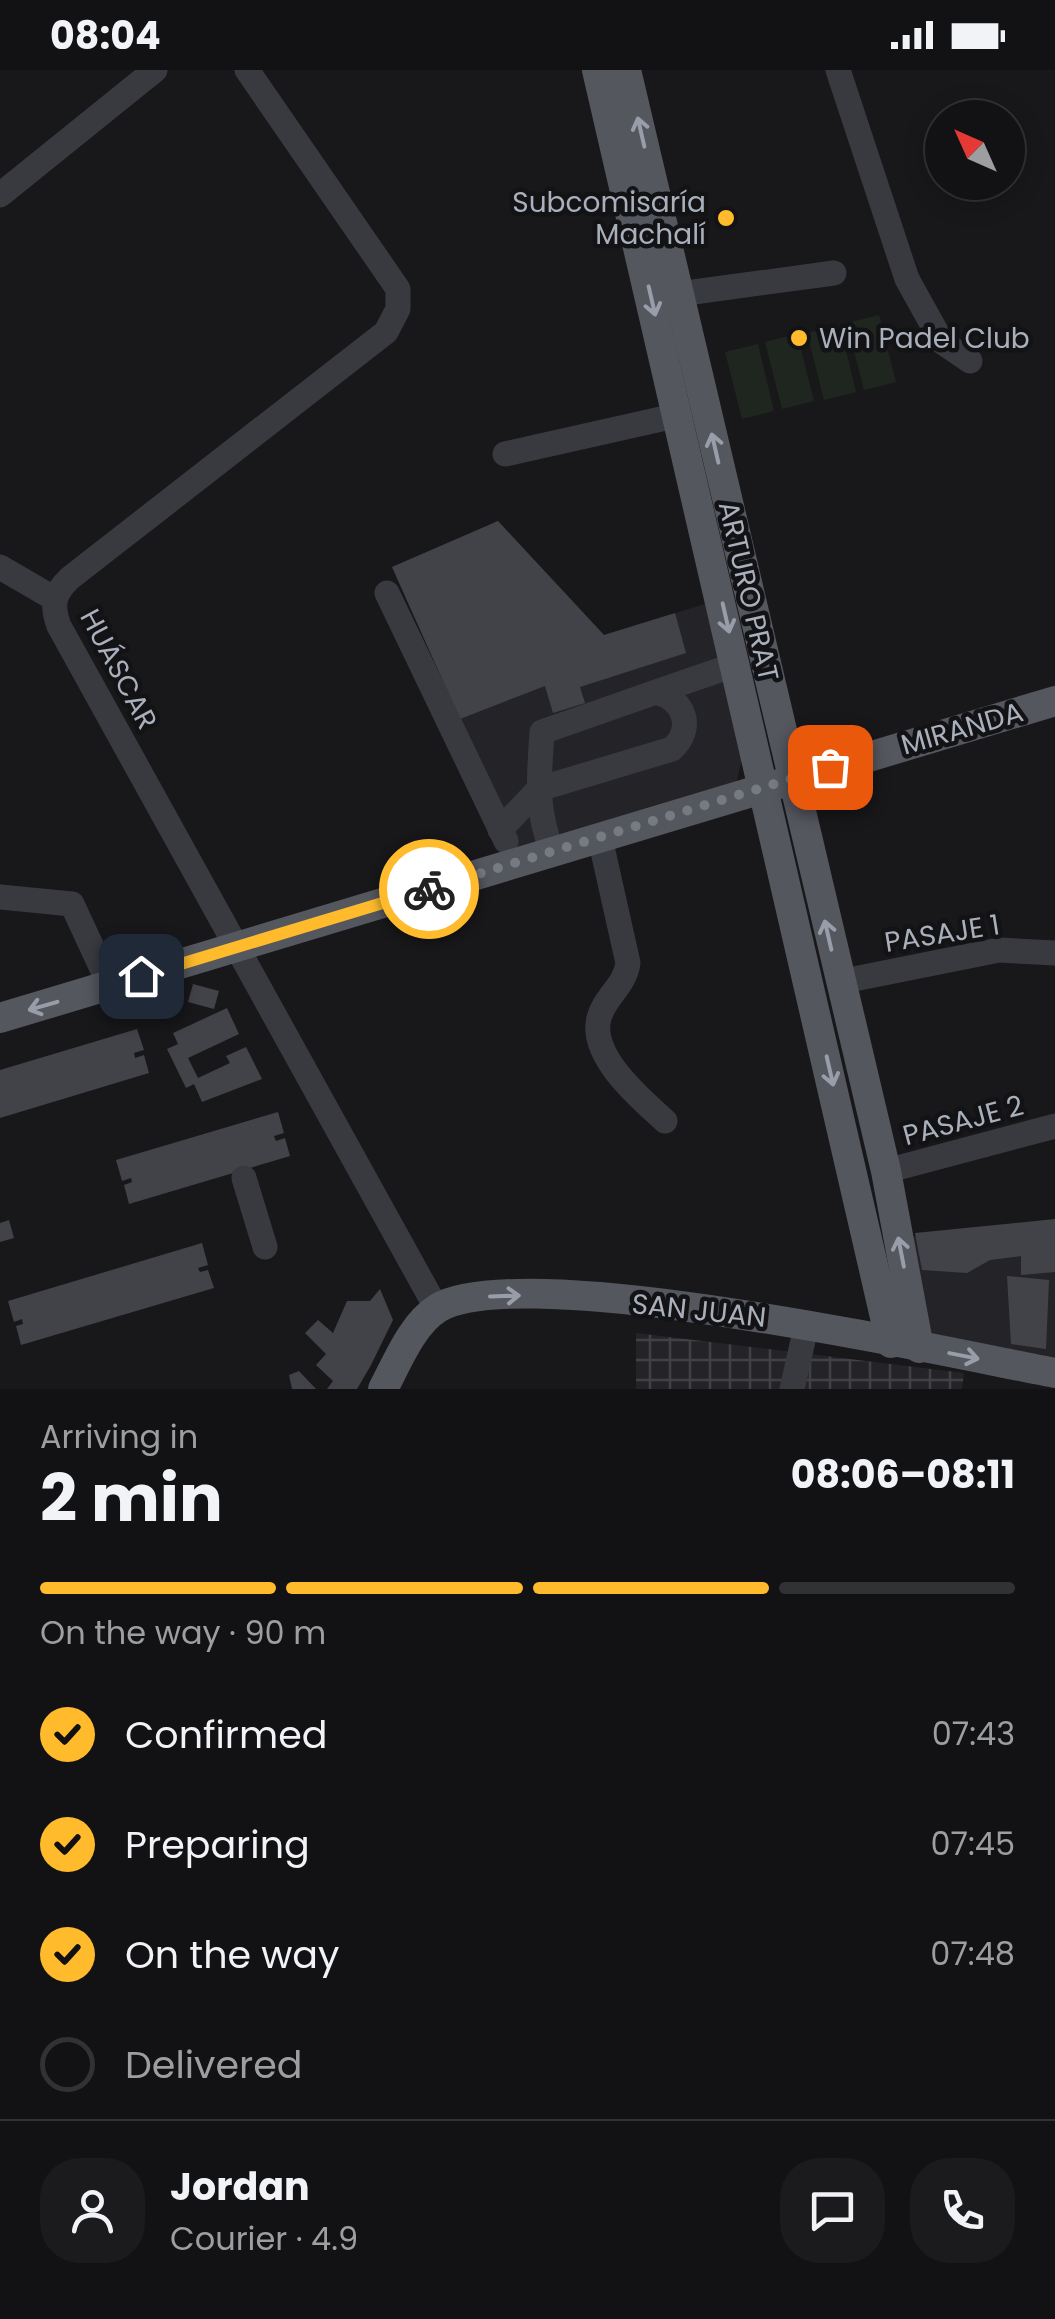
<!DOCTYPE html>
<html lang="en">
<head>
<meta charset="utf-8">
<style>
	body { margin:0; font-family:Poppins,sans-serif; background:#1b1b1d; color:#f1f3f6; height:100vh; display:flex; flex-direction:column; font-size:38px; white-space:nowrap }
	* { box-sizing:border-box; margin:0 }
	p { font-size:32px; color:#9c9ea0 }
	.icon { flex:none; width:55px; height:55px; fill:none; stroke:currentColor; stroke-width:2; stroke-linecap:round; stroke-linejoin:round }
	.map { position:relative; height:1319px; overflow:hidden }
	.side { display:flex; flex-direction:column; background:#121214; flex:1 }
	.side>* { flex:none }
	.needle { width:65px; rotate:315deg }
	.tools { position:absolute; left:925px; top:30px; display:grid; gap:20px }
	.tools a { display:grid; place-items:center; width:100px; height:100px; border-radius:50%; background:#121214; box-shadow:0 5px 25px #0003,0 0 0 2px #313234; font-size:50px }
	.pin { position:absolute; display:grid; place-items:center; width:85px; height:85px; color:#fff; margin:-42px; border-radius:20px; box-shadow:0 5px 15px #0006 }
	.courier { position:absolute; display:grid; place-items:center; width:100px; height:100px; margin:-50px; border:8px solid #ffbb2c; border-radius:50%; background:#fff; color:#222; box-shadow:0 2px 12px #0007 }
	.summary em { font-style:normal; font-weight:700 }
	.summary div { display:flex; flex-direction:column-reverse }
	.summary { display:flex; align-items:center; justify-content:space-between; height:170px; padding:0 40px }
	h1 { font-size:65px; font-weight:700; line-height:75px }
	.bar { display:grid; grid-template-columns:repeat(4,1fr); gap:15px 10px; align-content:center; height:120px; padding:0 40px }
	.bar i { height:12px; border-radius:8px; background:#313234 }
	.bar .on { background:#ffbb2c }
	.bar p { grid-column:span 4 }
	.line { display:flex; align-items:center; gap:25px; padding:0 40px; border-top:2px solid #313234 }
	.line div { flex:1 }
	.round { display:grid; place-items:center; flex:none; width:105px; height:105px; border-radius:40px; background:#1b1b1d }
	ol { padding:0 40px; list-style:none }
	li { display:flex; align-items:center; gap:30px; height:110px }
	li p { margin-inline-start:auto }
	li .icon { padding:10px; border-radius:50%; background:#ffbb2c; color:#111; stroke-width:4 }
	li:last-child { color:#9c9ea0 }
	li i { width:55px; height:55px; border:5px solid #313234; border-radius:50% }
	.status { display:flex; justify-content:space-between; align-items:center; height:70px; padding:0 50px; background:#121214; direction:ltr }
	.status svg { height:28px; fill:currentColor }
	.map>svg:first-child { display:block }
	.built { fill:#242428 }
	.industrial { fill:url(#industrial-grid) }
	.pitch { fill:#1e261f }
	.building { fill:#424348 }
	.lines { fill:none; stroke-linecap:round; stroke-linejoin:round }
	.minor { stroke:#393a40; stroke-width:25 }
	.major { stroke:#55575f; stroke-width:30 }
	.oneway { stroke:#989da9 }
	.done { stroke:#767a83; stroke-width:10; stroke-dasharray:0 18 }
	.route { stroke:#ffbb2c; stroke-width:12 }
	.poi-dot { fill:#ffbb2c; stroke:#131316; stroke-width:4 }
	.labels { text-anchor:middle; stroke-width:9; stroke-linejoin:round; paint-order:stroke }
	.poi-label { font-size:28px; fill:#a9afbb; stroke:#131316; text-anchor:end }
	.street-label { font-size:28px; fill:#a9afbb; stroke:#131316 }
</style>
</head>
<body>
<div class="status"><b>08:04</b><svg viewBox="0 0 49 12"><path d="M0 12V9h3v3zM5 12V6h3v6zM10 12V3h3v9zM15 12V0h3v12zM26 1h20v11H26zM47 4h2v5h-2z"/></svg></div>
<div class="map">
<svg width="1055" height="1319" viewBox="0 0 1055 1319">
	<defs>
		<pattern id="industrial-grid" width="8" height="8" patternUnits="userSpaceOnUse" patternTransform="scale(2.5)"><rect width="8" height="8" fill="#242428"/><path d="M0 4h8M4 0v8" fill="none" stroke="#414145"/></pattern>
	</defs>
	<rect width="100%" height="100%" fill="#18181b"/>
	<g class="built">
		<polygon points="498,451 604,565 705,534 742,689 736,714 518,778 392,497"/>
		<polygon points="1055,1157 1055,1296 933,1274 908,1167"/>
	</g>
	<polygon class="industrial" points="636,1263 964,1303 962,1319 636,1319"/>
	<g class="pitch">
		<polygon points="879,245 896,312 864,320 847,253"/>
		<polygon points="840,255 856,322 824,330 807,263"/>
		<polygon points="797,264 814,331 782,339 765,272"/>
		<polygon points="758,274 774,341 742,349 725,282"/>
	</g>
	<g class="building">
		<polygon points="498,451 604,565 675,543 686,583 580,617 585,633 553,643 545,616 460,649 392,497"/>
		<polygon points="193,914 219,921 214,939 188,932"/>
		<polygon points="227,938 239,964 188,988 198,1008 230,993 226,986 246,977 262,1009 202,1032 194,1014 186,1018 167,979 178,974 173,963"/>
		<polygon points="137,959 144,980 134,983 135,988 144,985 149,1003 0,1048 0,1000"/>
		<polygon points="278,1042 284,1063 274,1066 276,1071 285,1068 290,1086 129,1134 124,1115 132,1112 131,1108 122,1111 116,1090"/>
		<polygon points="1055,1149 1055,1202 1021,1205 1021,1186 990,1190 967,1203 922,1200 915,1163"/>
		<polygon points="9,1150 14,1168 0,1172 0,1153"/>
		<polygon points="202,1173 208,1195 198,1198 200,1202 208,1200 214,1218 21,1275 16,1256 23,1254 22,1249 14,1252 8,1231"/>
		<polygon points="1007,1206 1049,1210 1046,1279 1011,1274"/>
		<polygon points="380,1219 393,1250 371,1295 357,1319 327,1319 333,1311 316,1295 326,1284 305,1263 318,1250 333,1263 347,1231 370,1231"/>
		<polygon points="299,1301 316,1319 292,1319 289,1305"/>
	</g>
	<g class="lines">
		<g class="minor">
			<path d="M247 0 398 219V239L386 262 70 508C54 523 51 535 59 556L437 1239"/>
			<polyline points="838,0 907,209 942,272 970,291"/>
			<polyline points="0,125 155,0"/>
			<polyline points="679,224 834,203"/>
			<polyline points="505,384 679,345"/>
			<polyline points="0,497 55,529"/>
			<polyline points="387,523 506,771"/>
			<polyline points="656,622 737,594"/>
			<path d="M500 760 539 719 672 679C695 658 684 629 656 622L542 662C539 712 535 734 552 782"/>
			<path d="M600 768 628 893C625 916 605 926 599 948 589 986 641 1029 665 1051"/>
			<polyline points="0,827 72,834 110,916"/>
			<polyline points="839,912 999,880 1055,883"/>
			<polyline points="886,1101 1055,1056"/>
			<polyline points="244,1108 265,1177"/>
			<polyline points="792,1319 807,1253"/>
		</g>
		<g class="major">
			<polyline points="597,0 891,1273"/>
			<polyline points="626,0 886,1101 919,1278"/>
			<polyline points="0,948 1055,631"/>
			<path d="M383 1319C397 1293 412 1254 438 1238 522 1188 944 1282 1055 1303"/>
		</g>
	</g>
	<defs><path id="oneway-shaft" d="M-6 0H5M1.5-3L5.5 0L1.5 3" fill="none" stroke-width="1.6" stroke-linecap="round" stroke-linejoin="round" transform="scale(2.5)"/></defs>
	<g class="oneway">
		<use href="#oneway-shaft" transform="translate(641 62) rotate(-103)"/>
		<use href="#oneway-shaft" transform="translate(652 231) rotate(77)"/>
		<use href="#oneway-shaft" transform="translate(715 378) rotate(-103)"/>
		<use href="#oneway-shaft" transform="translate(726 548) rotate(77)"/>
		<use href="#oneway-shaft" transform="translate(828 865) rotate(-103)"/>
		<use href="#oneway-shaft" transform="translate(43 936) rotate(164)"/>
		<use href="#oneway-shaft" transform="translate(830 1001) rotate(77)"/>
		<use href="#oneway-shaft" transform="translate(901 1182) rotate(-101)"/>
		<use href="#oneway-shaft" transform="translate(505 1226) rotate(-2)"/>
		<use href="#oneway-shaft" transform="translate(964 1286) rotate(11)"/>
	</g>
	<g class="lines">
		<polyline class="done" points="429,819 830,697"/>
		<polyline class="route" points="141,906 429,819"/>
	</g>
	<g class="poi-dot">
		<circle cx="726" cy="148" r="10"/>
		<circle cx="799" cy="268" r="10"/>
	</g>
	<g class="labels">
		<g class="poi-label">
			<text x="706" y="142">Subcomisaría<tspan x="706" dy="32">Machalí</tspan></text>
			<text x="819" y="278" text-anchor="start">Win Padel Club</text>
		</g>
		<g class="street-label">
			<text transform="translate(749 521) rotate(77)" y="10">ARTURO PRAT</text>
			<text transform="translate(119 599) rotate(62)" y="10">HUÁSCAR</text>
			<text transform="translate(962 658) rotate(-16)" y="10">MIRANDA</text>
			<text transform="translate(942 863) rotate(-9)" y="10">PASAJE 1</text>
			<text transform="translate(963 1050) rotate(-15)" y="10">PASAJE 2</text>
			<text transform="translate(699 1240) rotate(6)" y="10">SAN JUAN</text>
		</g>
	</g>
</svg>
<div class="tools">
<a><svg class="needle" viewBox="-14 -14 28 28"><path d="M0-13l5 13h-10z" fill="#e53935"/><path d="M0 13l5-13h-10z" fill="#9c9ea0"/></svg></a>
</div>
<div class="pin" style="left:830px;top:697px;background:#ea580c"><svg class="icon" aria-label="bag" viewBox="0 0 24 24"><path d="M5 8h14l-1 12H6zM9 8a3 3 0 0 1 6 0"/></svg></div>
<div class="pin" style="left:141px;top:906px;background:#1f2937"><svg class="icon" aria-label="home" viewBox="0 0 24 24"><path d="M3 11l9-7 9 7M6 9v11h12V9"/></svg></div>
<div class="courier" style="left:429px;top:819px"><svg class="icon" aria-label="bike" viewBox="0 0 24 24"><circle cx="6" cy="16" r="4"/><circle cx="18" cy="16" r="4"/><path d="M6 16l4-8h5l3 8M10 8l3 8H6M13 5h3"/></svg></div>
</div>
<section class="side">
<div class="summary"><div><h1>2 min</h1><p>Arriving in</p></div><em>08:06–08:11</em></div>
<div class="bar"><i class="on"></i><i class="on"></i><i class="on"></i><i></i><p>On the way · 90 m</p></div>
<ol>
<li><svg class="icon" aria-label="check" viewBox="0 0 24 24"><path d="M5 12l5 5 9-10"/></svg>Confirmed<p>07:43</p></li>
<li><svg class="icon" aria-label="check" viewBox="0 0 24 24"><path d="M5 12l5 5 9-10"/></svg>Preparing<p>07:45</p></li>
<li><svg class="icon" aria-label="check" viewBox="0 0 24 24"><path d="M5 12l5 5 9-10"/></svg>On the way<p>07:48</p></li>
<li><i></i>Delivered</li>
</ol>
<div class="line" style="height:180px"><a class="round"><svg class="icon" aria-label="person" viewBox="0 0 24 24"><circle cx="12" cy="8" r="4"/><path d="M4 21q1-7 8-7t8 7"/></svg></a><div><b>Jordan</b><p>Courier · 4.9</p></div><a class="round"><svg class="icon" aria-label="chat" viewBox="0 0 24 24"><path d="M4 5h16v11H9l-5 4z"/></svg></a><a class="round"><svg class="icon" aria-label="phone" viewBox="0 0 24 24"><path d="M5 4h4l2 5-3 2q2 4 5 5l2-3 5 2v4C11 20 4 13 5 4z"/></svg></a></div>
</section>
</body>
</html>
